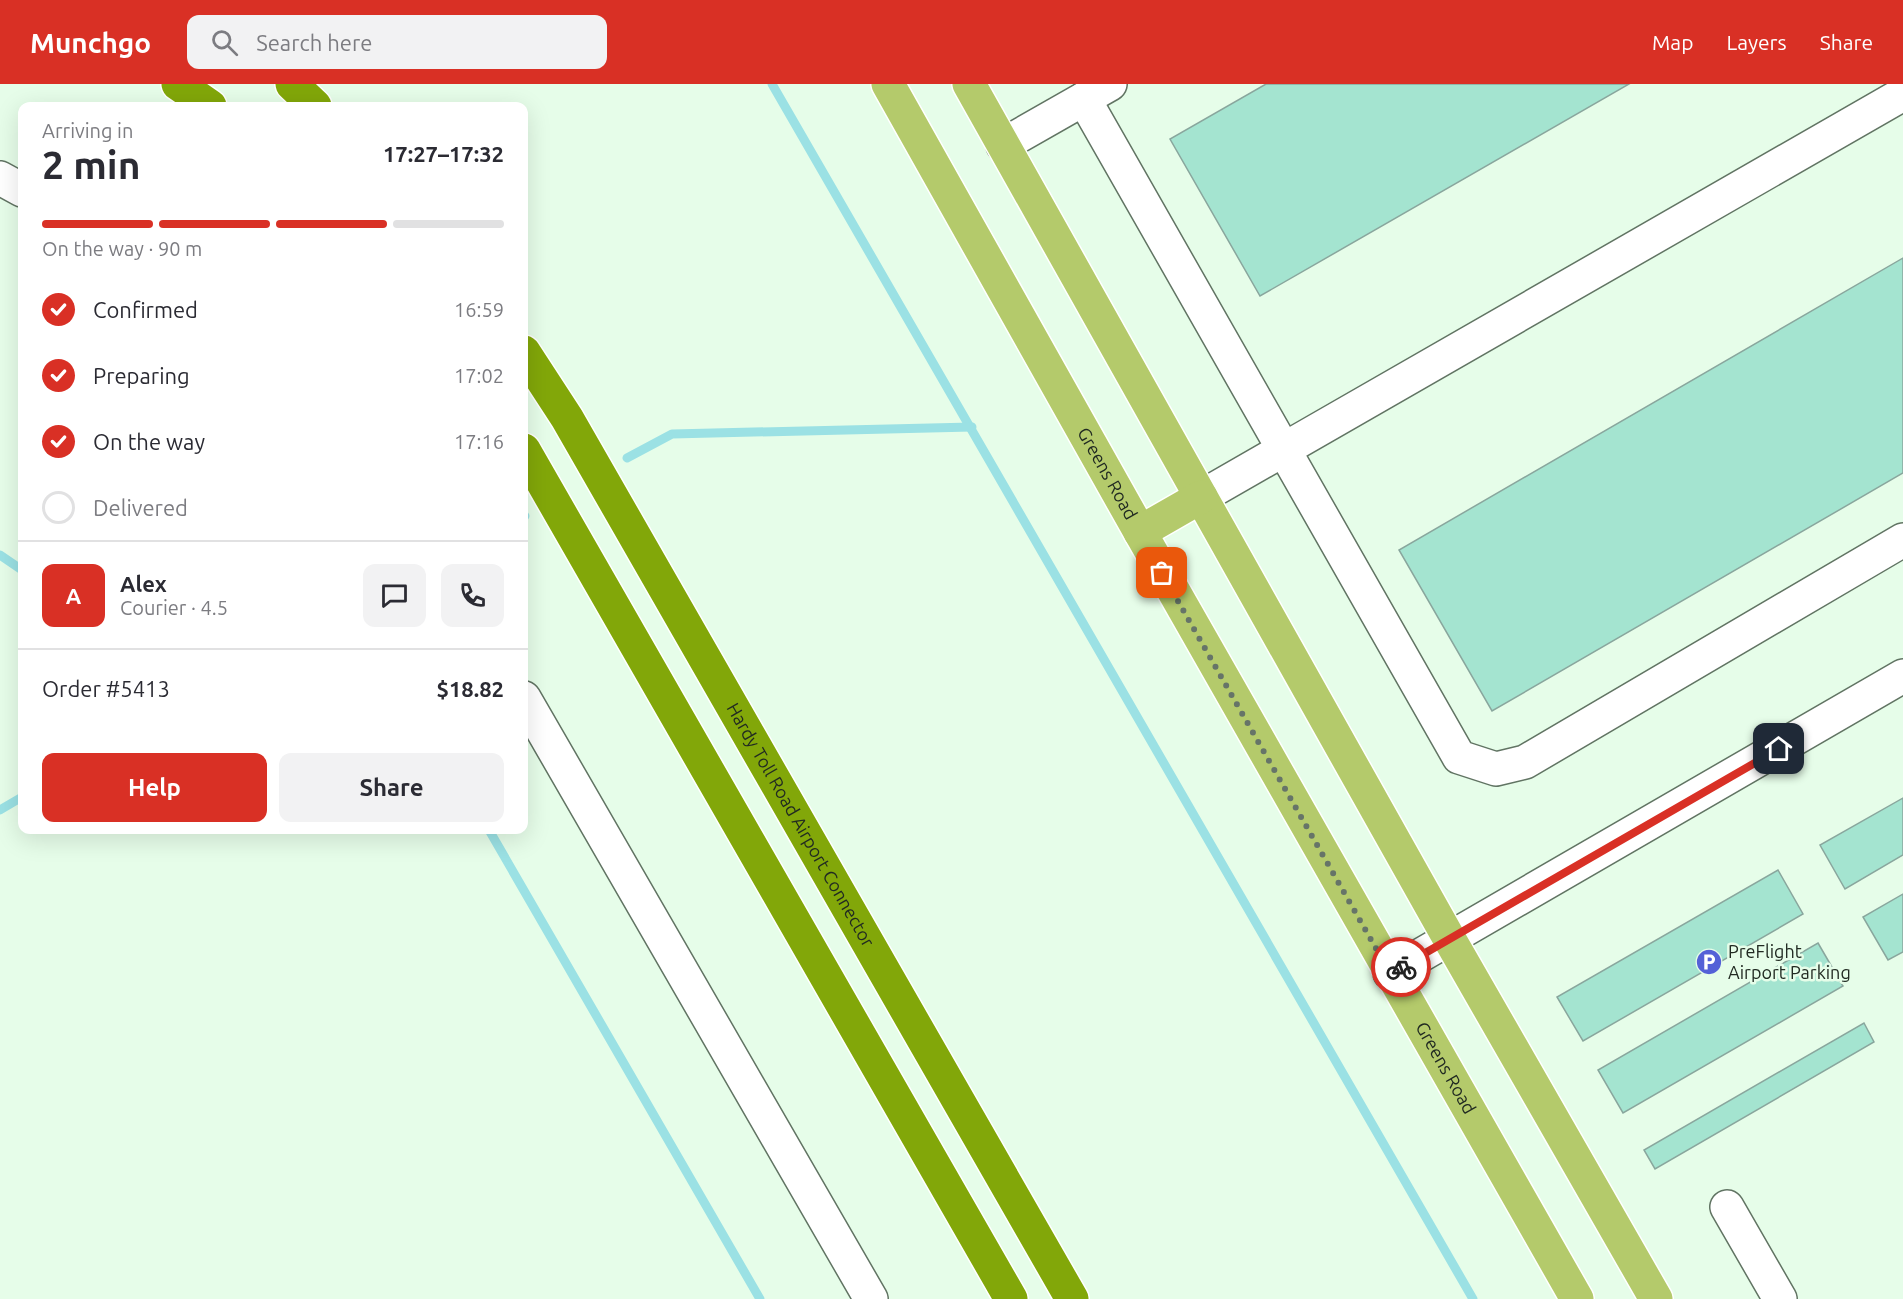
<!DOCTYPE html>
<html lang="en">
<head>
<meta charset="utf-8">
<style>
	body { margin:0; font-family:Ubuntu,sans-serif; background:#f2f2f3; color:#2b2b33; height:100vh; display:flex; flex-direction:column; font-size:22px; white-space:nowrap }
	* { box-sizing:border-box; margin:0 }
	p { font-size:20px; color:#7c7c81 }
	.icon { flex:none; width:33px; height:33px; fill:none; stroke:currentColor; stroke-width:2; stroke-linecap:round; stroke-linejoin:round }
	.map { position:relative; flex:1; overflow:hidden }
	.details { position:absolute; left:18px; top:18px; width:510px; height:732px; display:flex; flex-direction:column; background:#fff; border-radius:12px; box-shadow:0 6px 24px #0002 }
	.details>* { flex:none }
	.pin { position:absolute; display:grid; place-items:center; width:51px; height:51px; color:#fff; margin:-26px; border-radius:12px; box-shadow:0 3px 9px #0006 }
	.courier { position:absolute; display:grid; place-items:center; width:60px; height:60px; margin:-30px; border:4px solid #d93025; border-radius:50%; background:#fff; color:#222; box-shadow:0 2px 8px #0007 }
	.headline em { font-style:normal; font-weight:600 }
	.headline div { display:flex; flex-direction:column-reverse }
	.headline { display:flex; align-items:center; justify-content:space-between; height:102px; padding:0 24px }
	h1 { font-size:39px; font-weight:600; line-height:45px }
	.bar { display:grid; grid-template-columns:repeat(4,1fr); gap:9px 6px; align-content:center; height:72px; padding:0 24px }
	.bar i { height:8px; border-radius:4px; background:#e1e1e2 }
	.bar .current { background:#d93025 }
	.bar p { grid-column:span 4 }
	.line { display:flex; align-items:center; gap:15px; padding:0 24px; border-top:2px solid #e1e1e2 }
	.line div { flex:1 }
	.round { display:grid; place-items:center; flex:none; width:63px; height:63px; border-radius:12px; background:#f2f2f3 }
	ol { padding:0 24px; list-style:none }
	li { display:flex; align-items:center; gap:18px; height:66px }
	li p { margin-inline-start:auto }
	li .icon { padding:6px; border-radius:50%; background:#d93025; color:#fff; stroke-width:4 }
	li:last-child { color:#7c7c81 }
	li i { width:33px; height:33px; border:3px solid #e1e1e2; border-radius:50% }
	.action { display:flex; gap:12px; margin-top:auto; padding:12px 24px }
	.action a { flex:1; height:69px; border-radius:12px; background:#d93025; color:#fff; font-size:24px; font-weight:600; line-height:69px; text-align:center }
	.action a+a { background:#f2f2f3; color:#2b2b33 }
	header { display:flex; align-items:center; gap:36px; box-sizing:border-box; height:84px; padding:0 30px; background:#d93025; color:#fff }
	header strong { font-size:28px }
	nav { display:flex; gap:33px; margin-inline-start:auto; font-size:21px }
	.search { width:420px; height:54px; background:#f2f2f3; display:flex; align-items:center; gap:15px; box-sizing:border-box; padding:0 21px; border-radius:12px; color:#7c7c81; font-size:22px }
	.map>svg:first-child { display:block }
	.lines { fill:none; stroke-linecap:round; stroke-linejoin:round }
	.stream { stroke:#9be1e4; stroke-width:9 }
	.building { fill:#a4e4d0; stroke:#89a69d; stroke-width:1.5 }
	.minor-casing { stroke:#617463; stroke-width:36 }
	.major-casing { stroke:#fff; stroke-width:36 }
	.highway-casing { stroke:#fff; stroke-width:36 }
	.minor { stroke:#fff; stroke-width:33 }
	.major { stroke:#b4ca6b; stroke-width:33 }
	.highway { stroke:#82a709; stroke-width:33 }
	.done { stroke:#667468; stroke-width:6; stroke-dasharray:0 10.8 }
	.route { stroke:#d93025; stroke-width:8 }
	.labels { text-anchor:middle; stroke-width:5; stroke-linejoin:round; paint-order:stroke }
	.street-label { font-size:18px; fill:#212a22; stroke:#e6fde9 }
	.poi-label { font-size:18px; fill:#212a22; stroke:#e6fde9; text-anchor:start }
</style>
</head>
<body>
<header>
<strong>Munchgo</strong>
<div class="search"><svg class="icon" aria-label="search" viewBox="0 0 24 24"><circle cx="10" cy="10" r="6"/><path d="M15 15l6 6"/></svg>Search here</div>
<nav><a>Map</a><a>Layers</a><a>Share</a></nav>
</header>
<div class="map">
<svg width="1903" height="1215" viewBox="0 0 1903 1215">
	<rect width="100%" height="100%" fill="#e6fde9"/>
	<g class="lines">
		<g class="stream">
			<polyline points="772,0 1473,1215"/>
			<polyline points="627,374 672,350 972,343"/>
			<polyline points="524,433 525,432"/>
			<polyline points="0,471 22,486"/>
			<polyline points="0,726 22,713"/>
			<polyline points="489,746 760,1215"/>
		</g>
	</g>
	<g class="building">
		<polygon points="1266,0 1629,0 1260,212 1170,55"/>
		<polygon points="1903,174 1903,389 1492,627 1399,466"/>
		<polygon points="1903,714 1903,771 1845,805 1820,761"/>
		<polygon points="1778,786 1803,830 1583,957 1557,913"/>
		<polygon points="1903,810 1903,868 1888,876 1863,833"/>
		<polygon points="1818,859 1843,902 1623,1029 1598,986"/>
		<polygon points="1864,939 1874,958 1655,1085 1644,1066"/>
	</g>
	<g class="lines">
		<g class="minor-casing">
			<g id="minor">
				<polyline points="1084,15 1459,673 1496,685 1525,678 1903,456"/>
				<polyline points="1003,61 1110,0"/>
				<polyline points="0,94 22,106"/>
				<polyline points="1201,413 1903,10"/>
				<polyline points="524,614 871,1215"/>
				<polyline points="1390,889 1903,592"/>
				<polyline points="1727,1123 1780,1215"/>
			</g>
		</g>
		<g class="major-casing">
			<g id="major">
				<path id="s1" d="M888 0 1140 448 1577 1215"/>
				<polyline points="969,0 1450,856 1656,1215"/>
				<polyline points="1140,448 1201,413"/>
			</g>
		</g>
		<g class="highway-casing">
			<g id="highway">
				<polyline points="178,0 210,22"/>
				<polyline points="292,0 315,22"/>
				<path id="s2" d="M524 268 567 334 1072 1215"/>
				<polyline points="524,366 1011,1215"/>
			</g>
		</g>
		<use href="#minor" class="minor"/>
		<use href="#major" class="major"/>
		<use href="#highway" class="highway"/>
	</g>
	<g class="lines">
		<polyline class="done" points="1162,489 1390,889 1401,883"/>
		<polyline class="route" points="1401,883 1779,665"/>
	</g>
	<defs>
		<g id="parking-disc" transform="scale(1.35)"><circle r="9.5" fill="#5461d7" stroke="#e6fde9"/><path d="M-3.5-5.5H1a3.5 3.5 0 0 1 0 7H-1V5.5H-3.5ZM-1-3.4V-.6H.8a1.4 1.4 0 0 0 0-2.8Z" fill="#fff"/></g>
	</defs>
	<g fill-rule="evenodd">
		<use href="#parking-disc" x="1709" y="878"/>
	</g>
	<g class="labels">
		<g class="street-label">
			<text dy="6" stroke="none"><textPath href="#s1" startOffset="447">Greens Road</textPath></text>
			<text dy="6" stroke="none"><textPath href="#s2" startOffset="548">Hardy Toll Road Airport Connector</textPath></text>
			<text dy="6" stroke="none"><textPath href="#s1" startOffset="1131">Greens Road</textPath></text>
		</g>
		<g class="poi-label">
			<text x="1728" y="874">PreFlight<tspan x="1728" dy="21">Airport Parking</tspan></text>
		</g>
	</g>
</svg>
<div class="pin" style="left:1162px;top:489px;background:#ea580c"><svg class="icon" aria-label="bag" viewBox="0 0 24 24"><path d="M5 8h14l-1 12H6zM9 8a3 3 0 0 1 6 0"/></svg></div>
<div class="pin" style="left:1779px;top:665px;background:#1f2937"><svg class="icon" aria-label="home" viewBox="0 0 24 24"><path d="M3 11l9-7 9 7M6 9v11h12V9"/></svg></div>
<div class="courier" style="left:1401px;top:883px"><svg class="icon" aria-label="bike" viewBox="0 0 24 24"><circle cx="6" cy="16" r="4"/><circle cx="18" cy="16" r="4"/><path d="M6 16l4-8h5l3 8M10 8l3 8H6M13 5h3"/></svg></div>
<section class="details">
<div class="headline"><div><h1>2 min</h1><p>Arriving in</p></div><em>17:27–17:32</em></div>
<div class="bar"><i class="current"></i><i class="current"></i><i class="current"></i><i></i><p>On the way · 90 m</p></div>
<ol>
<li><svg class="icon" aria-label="check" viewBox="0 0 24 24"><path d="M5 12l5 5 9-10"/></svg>Confirmed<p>16:59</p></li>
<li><svg class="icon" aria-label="check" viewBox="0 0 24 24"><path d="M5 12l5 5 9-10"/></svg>Preparing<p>17:02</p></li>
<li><svg class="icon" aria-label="check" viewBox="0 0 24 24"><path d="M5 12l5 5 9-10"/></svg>On the way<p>17:16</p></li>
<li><i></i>Delivered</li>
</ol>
<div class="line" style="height:108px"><b class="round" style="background:#d93025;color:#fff">A</b><div><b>Alex</b><p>Courier · 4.5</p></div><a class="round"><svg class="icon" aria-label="chat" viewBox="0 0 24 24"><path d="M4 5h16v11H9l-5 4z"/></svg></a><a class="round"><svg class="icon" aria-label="phone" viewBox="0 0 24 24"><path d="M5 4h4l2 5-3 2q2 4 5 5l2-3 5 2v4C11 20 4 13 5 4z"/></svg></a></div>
<div class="line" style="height:78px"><div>Order #5413</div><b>$18.82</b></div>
<div class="action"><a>Help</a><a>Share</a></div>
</section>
</div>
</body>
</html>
